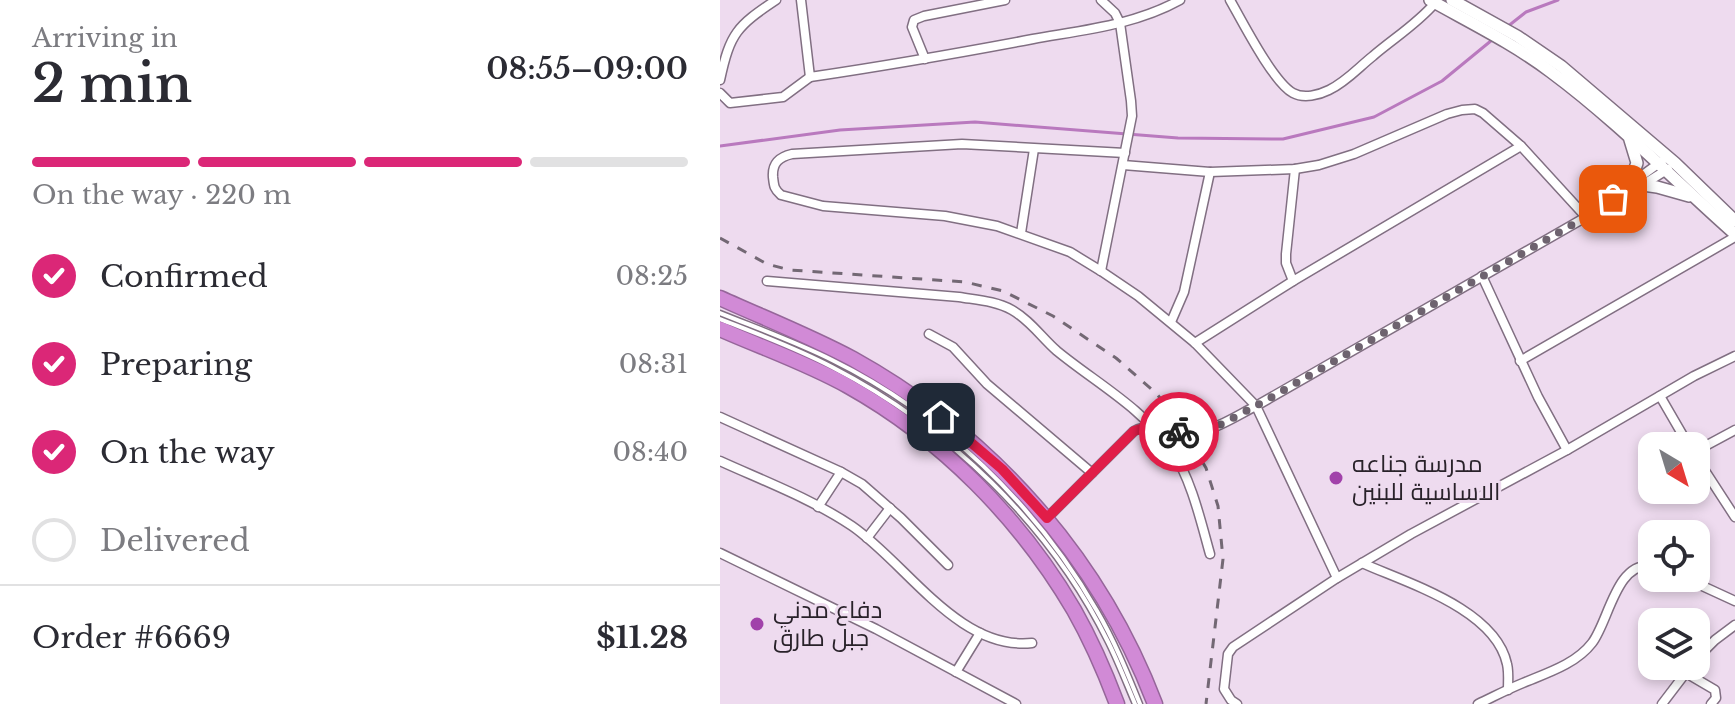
<!DOCTYPE html>
<html lang="en">
<head>
<meta charset="utf-8">
<style>
	body { margin:0; font-family:"Libre Baskerville",Cairo,serif; background:#f2f2f3; color:#2b2b33; height:100vh; display:flex; flex-direction:column; font-size:30px; white-space:nowrap }
	* { box-sizing:border-box; margin:0 }
	p { font-size:26px; color:#7c7c81 }
	.icon { flex:none; width:44px; height:44px; fill:none; stroke:currentColor; stroke-width:2; stroke-linecap:round; stroke-linejoin:round }
	.map { position:relative; flex:1; overflow:hidden }
	.details { display:flex; flex-direction:column; background:#fff; width:720px }
	.details>* { flex:none }
	.needle { width:52px; rotate:142deg }
	.fabs { position:absolute; left:918px; top:432px; display:grid; gap:16px }
	.fabs a { display:grid; place-items:center; width:72px; height:72px; border-radius:16px; background:#fff; box-shadow:0 4px 12px #0003; font-size:40px }
	.pin { position:absolute; display:grid; place-items:center; width:68px; height:68px; color:#fff; margin:-34px; border-radius:16px; box-shadow:0 4px 12px #0006 }
	.courier { position:absolute; display:grid; place-items:center; width:80px; height:80px; margin:-40px; border:6px solid #e11d48; border-radius:50%; background:#fff; color:#222; box-shadow:0 2px 10px #0007 }
	.overview em { font-style:normal; font-weight:600 }
	.overview div { display:flex; flex-direction:column-reverse }
	.overview { display:flex; align-items:center; justify-content:space-between; height:136px; padding:0 32px }
	h1 { font-size:52px; font-weight:600; line-height:60px }
	.bar { display:grid; grid-template-columns:repeat(4,1fr); gap:12px 8px; align-content:center; height:96px; padding:0 32px }
	.bar i { height:10px; border-radius:6px; background:#e1e1e2 }
	.bar .on { background:#db2777 }
	.bar p { grid-column:span 4 }
	.line { display:flex; align-items:center; gap:20px; padding:0 32px; border-top:2px solid #e1e1e2 }
	.line div { flex:1 }
	ol { padding:0 32px; list-style:none }
	li { display:flex; align-items:center; gap:24px; height:88px }
	li p { margin-inline-start:auto }
	li .icon { padding:8px; border-radius:50%; background:#db2777; color:#fff; stroke-width:4 }
	li:last-child { color:#7c7c81 }
	li i { width:44px; height:44px; border:4px solid #e1e1e2; border-radius:50% }
	main { display:flex; flex:1; min-height:0 }
	.map>svg:first-child { display:block }
	.lines { fill:none; stroke-linecap:round; stroke-linejoin:round }
	.stream { stroke:#b979be; stroke-width:3 }
	.lane-casing { stroke:#816f82; stroke-width:7 }
	.street-casing { stroke:#816f82; stroke-width:11 }
	.secondary-casing { stroke:#816f82; stroke-width:14 }
	.highway-casing { stroke:#96669a; stroke-width:17 }
	.lane { stroke:#fff; stroke-width:4 }
	.street { stroke:#fff; stroke-width:8 }
	.secondary { stroke:#fff; stroke-width:11 }
	.highway { stroke:#d18ad6; stroke-width:14 }
	.rail { stroke:#736874; stroke-width:3; stroke-dasharray:10 10; stroke-linecap:butt }
	.done { stroke:#6e636f; stroke-width:8; stroke-dasharray:0 14.4 }
	.route { stroke:#e11d48; stroke-width:10 }
	.poi-dot { fill:#a142aa; stroke:#eedbef; stroke-width:3 }
	.labels { text-anchor:middle; stroke-width:6; stroke-linejoin:round; paint-order:stroke }
	.poi-label { font-size:24px; fill:#29222a; stroke:#eedbef; text-anchor:start }
</style>
</head>
<body>
<main>
<section class="details">
<div class="overview"><div><h1>2 min</h1><p>Arriving in</p></div><em>08:55–09:00</em></div>
<div class="bar"><i class="on"></i><i class="on"></i><i class="on"></i><i></i><p>On the way · 220 m</p></div>
<ol>
<li><svg class="icon" aria-label="check" viewBox="0 0 24 24"><path d="M5 12l5 5 9-10"/></svg>Confirmed<p>08:25</p></li>
<li><svg class="icon" aria-label="check" viewBox="0 0 24 24"><path d="M5 12l5 5 9-10"/></svg>Preparing<p>08:31</p></li>
<li><svg class="icon" aria-label="check" viewBox="0 0 24 24"><path d="M5 12l5 5 9-10"/></svg>On the way<p>08:40</p></li>
<li><i></i>Delivered</li>
</ol>
<div class="line" style="height:104px"><div>Order #6669</div><b>$11.28</b></div>
</section>
<div class="map">
<svg width="1015" height="704" viewBox="0 0 1015 704">
	<rect width="100%" height="100%" fill="#eedbef"/>
	<g class="lines">
		<g class="stream">
			<polyline points="787,27 806,12 838,0"/>
			<polyline points="0,146 120,130 255,122 458,138 563,139 654,117 722,81 772,40"/>
		</g>
		<g class="lane-casing">
			<g id="lane">
				<path d="M0 313C37 328 76 342 112 360 222 414 316 504 377 611 394 640 407 672 420 704"/>
				<path d="M0 319C38 334 76 348 112 367 228 427 330 524 388 642 398 662 406 683 415 704"/>
			</g>
		</g>
		<g class="street-casing">
			<g id="street">
				<path d="M81 0 90 77C164 66 239 53 313 39 363 30 415 25 460 0"/>
				<polyline points="381,0 395,13 400,23 411,101 412,116 381,271"/>
				<path d="M510 0C522 21 553 82 573 93 584 99 599 95 609 90 626 82 639 67 653 56 674 38 697 24 715 3"/>
				<polyline points="205,59 192,27 194,20 204,16 285,0"/>
				<path d="M0 80C10 33 17 26 56 0"/>
				<polyline points="0,93 10,103 63,97 90,77"/>
				<path d="M405 153 242 144 72 154C59 157 52 163 53 177 54 186 54 189 61 195L103 206 225 216 277 226 350 252 381 271 418 296 475 343 536 406 617 578"/>
				<polyline points="403,165 490,172 575,169 599,165 634,154 727,114 742,110 755,109 763,113 801,146 866,217"/>
				<polyline points="894,199 905,196 948,169"/>
				<polyline points="301,233 314,149"/>
				<polyline points="762,276 818,397 847,450"/>
				<path d="M47 281 239 297C257 300 276 301 292 310 310 320 322 338 337 351 376 383 423 408 452 451 471 478 481 522 490 554"/>
				<polyline points="573,281 566,263 566,254 575,169"/>
				<polyline points="451,322 464,292 490,172"/>
				<polyline points="209,334 233,347 267,384 372,473"/>
				<polyline points="475,343 573,281 801,146"/>
				<polyline points="800,361 1015,237"/>
				<polyline points="940,396 969,446"/>
				<polyline points="0,417 121,472 142,484 181,518 228,565"/>
				<polyline points="976,451 1015,430"/>
				<polyline points="976,457 1015,517"/>
				<path d="M0 461C44 481 92 499 132 526 186 563 239 651 312 643"/>
				<polyline points="98,507 121,472"/>
				<path d="M327 518 414 431C435 420 455 436 477 432 497 429 518 415 536 406L866 217 893 199 909 185 942 161"/>
				<polyline points="147,538 170,508"/>
				<polyline points="0,553 156,629 296,704"/>
				<path d="M642 563C687 583 775 609 787 664 789 672 788 682 788 690"/>
				<polyline points="965,578 1015,601"/>
				<polyline points="976,659 995,640 1015,625"/>
				<polyline points="236,672 260,633"/>
				<polyline points="966,673 995,690 996,698 991,704"/>
				<polyline points="517,704 511,700 504,689 508,654 513,647 617,578 691,534 847,450 974,376 1015,356"/>
				<path d="M758 704C773 697 788 689 803 683 827 673 856 664 872 643 889 621 896 561 932 566"/>
				<polyline points="942,704 971,666"/>
			</g>
		</g>
		<g class="secondary-casing">
			<g id="secondary">
				<path d="M710 0C751 23 794 44 831 72 897 121 954 180 1015 234"/>
				<polyline points="732,0 797,36 841,66 955,163 1015,221"/>
				<polyline points="909,185 917,163 910,140"/>
				<polyline points="923,185 937,187 969,196"/>
			</g>
		</g>
		<g class="highway-casing">
			<g id="highway">
				<path d="M0 298C44 318 90 336 133 359 270 435 379 557 435 704"/>
				<path d="M0 329C43 348 87 363 128 386 221 438 300 518 354 610 371 640 385 672 397 704"/>
			</g>
		</g>
		<use href="#lane" class="lane"/>
		<use href="#street" class="street"/>
		<use href="#secondary" class="secondary"/>
		<use href="#highway" class="highway"/>
		<polyline class="rail" points="0,238 47,264 70,270 245,282 283,291 333,316 396,358 437,394 466,433 486,468 498,506 503,559 486,704"/>
	</g>
	<g class="lines">
		<path class="done" d="M459 432C485 438 513 417 536 406L866 217 893 199"/>
		<polyline class="route" points="221,417 282,469 327,518 414,431 430,426 459,432"/>
	</g>
	<g class="poi-dot">
		<circle cx="616" cy="478" r="8"/>
		<circle cx="37" cy="624" r="8"/>
	</g>
	<g class="labels">
		<g class="poi-label">
			<text x="632" y="472">مدرسة جناعه<tspan x="632" dy="28">الاساسية للبنين</tspan></text>
			<text x="53" y="618">دفاع مدني<tspan x="53" dy="28">جبل طارق</tspan></text>
		</g>
	</g>
</svg>
<div class="fabs">
<a><svg class="needle" viewBox="-14 -14 28 28"><path d="M0-13l5 13h-10z" fill="#e53935"/><path d="M0 13l5-13h-10z" fill="#7c7c81"/></svg></a>
<a><svg class="icon" aria-label="locate" viewBox="0 0 24 24"><circle cx="12" cy="12" r="6"/><path d="M12 2v4M12 18v4M2 12h4M18 12h4"/></svg></a>
<a><svg class="icon" aria-label="layers" viewBox="0 0 24 24"><path d="M12 4l9 5-9 5-9-5zM3 14l9 5 9-5"/></svg></a>
</div>
<div class="pin" style="left:893px;top:199px;background:#ea580c"><svg class="icon" aria-label="bag" viewBox="0 0 24 24"><path d="M5 8h14l-1 12H6zM9 8a3 3 0 0 1 6 0"/></svg></div>
<div class="pin" style="left:221px;top:417px;background:#1f2937"><svg class="icon" aria-label="home" viewBox="0 0 24 24"><path d="M3 11l9-7 9 7M6 9v11h12V9"/></svg></div>
<div class="courier" style="left:459px;top:432px"><svg class="icon" aria-label="bike" viewBox="0 0 24 24"><circle cx="6" cy="16" r="4"/><circle cx="18" cy="16" r="4"/><path d="M6 16l4-8h5l3 8M10 8l3 8H6M13 5h3"/></svg></div>
</div>
</main>
</body>
</html>
